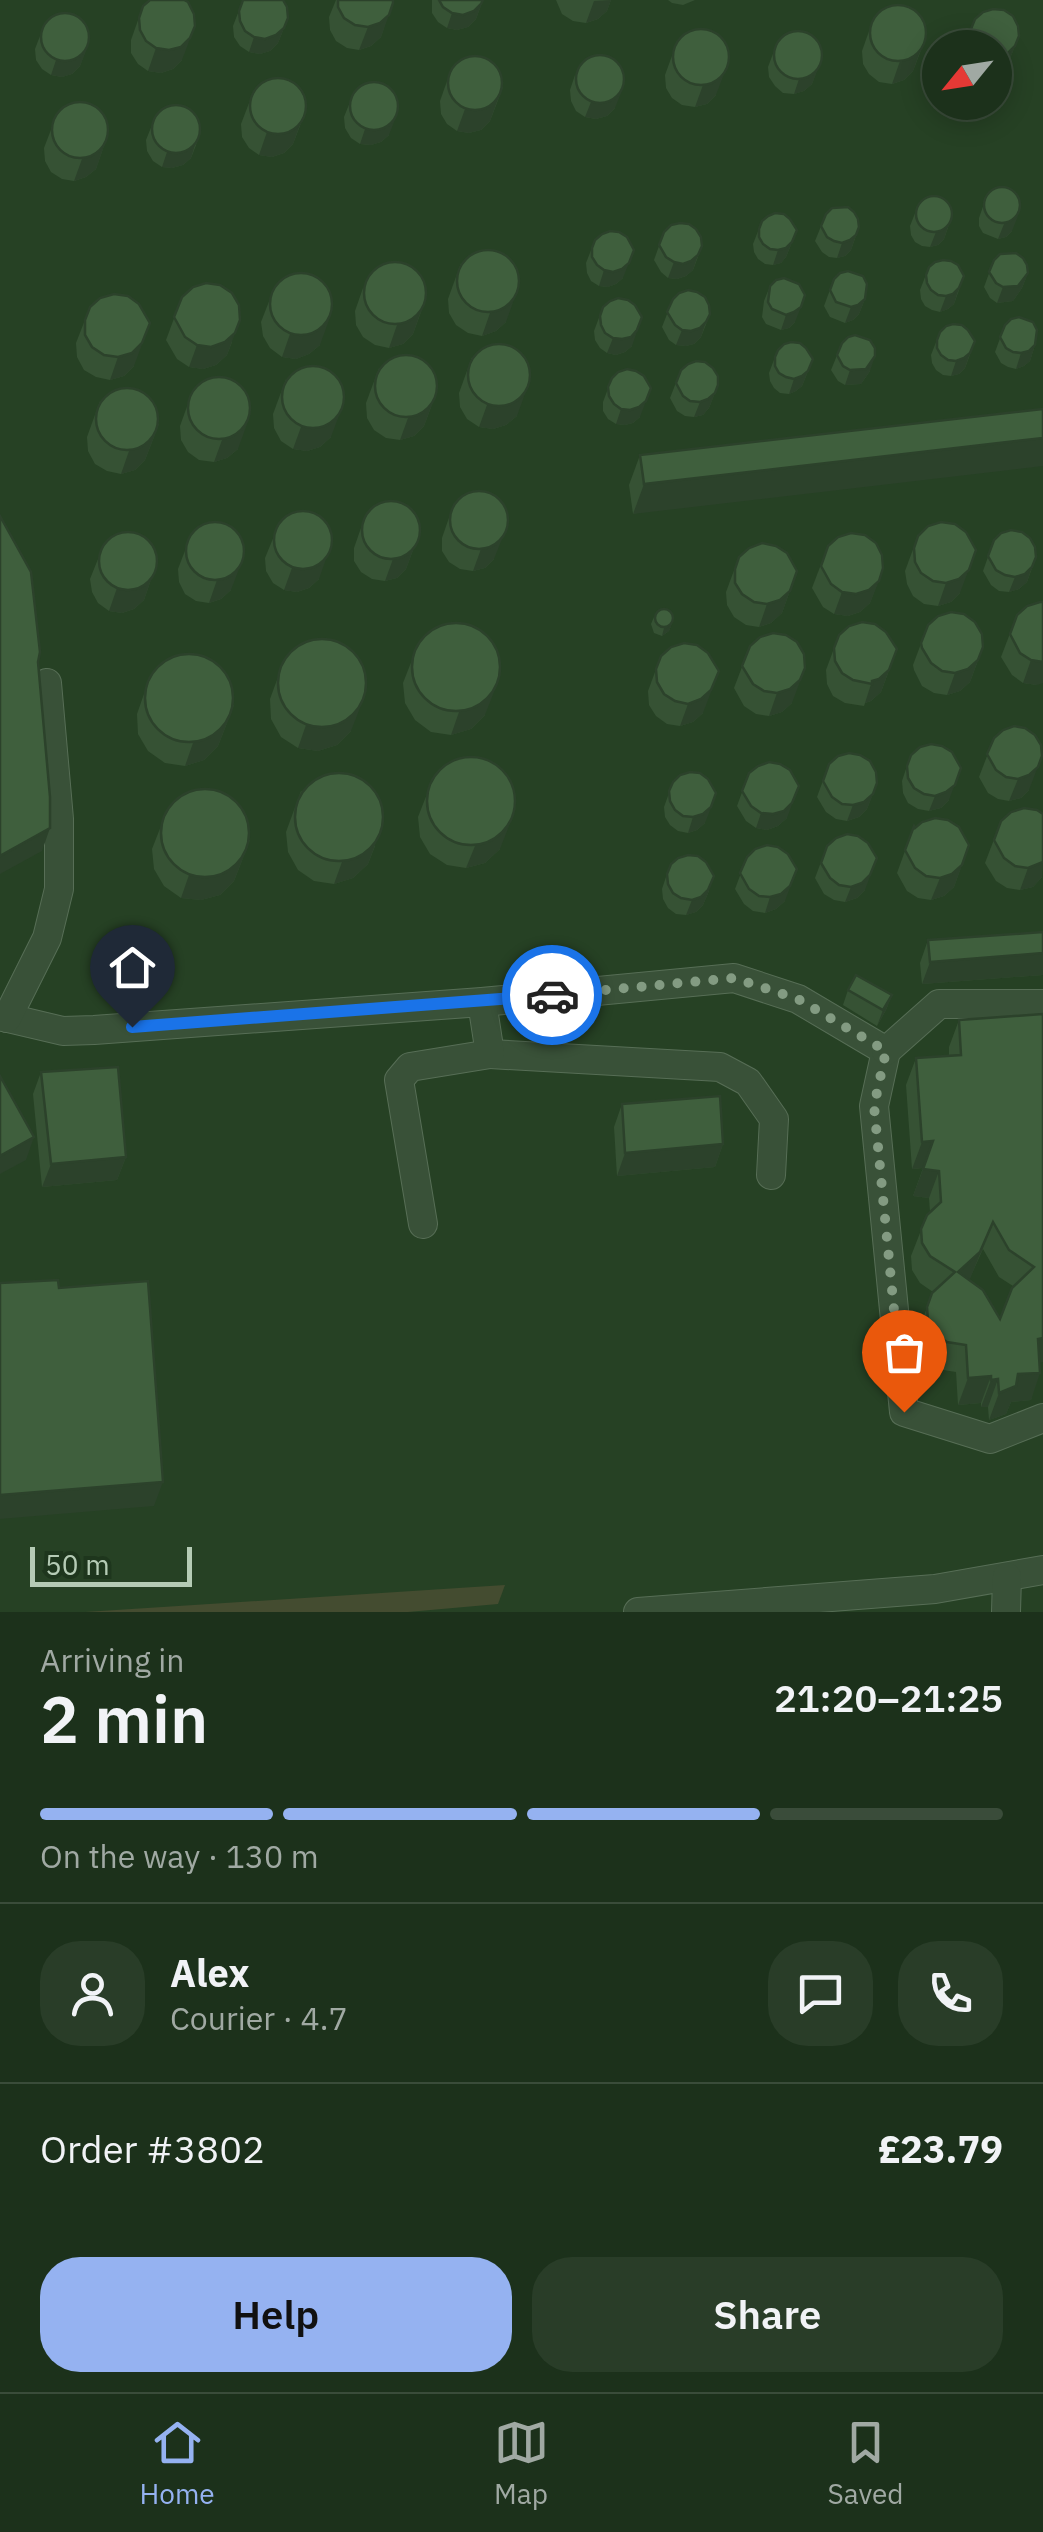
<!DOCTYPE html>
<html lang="en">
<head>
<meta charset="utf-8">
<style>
	body { margin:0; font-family:"IBM Plex Sans",sans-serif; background:#293d28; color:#f1f3f6; height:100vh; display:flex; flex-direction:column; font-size:38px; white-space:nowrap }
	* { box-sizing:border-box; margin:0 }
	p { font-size:32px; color:#a0a9a3 }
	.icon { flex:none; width:55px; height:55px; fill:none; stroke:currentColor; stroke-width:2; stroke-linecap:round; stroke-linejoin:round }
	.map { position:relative; height:1612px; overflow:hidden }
	.sheet { display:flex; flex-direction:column; background:#1c311b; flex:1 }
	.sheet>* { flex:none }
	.needle { width:65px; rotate:240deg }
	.fabs { position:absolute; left:922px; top:30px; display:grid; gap:20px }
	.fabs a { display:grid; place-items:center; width:90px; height:90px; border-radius:50%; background:#1c311b; box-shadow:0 5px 25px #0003,0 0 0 2px #3a4c3a; font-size:50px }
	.scale { position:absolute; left:30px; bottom:25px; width:162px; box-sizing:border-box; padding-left:10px; border:5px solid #b5cbb5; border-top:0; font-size:28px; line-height:35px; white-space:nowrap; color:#b5cbb5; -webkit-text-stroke:8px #1e361d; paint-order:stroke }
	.pin { position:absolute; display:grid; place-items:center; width:85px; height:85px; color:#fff; margin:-102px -42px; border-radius:50% 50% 50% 0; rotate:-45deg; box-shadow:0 0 10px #0007 }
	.pin .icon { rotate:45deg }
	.courier { position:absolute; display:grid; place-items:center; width:100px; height:100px; margin:-50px; border:8px solid #1a73e8; border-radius:50%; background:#fff; color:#222; box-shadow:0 2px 12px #0007 }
	.head em { font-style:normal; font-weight:600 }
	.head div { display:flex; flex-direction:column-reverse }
	.head { display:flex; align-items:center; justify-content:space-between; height:170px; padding:0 40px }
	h1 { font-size:65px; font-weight:600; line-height:75px }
	.bar { display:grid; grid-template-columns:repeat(4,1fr); gap:15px 10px; align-content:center; height:120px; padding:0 40px }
	.bar i { height:12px; border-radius:8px; background:#3a4c3a }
	.bar .selected { background:#95b2f1 }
	.bar p { grid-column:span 4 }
	.line { display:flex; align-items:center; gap:25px; padding:0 40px; border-top:2px solid #3a4c3a }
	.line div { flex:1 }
	.round { display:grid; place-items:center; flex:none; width:105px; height:105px; border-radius:40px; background:#293d28 }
	.action { display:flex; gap:20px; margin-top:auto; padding:20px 40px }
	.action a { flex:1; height:115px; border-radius:40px; background:#95b2f1; color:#111; font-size:40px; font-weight:600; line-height:115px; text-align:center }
	.action a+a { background:#293d28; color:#f1f3f6 }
	.dock { display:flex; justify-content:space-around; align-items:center; height:140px; border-top:2px solid #3a4c3a; background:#1c311b; font-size:28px; color:#a0a9a3 }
	.dock a { display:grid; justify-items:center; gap:5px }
	.dock .selected { color:#95b2f1 }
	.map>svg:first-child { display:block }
	.green { fill:#444c30 }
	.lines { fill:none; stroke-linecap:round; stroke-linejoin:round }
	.minor-casing { stroke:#576e56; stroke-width:30 }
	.minor { stroke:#395138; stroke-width:28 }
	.wall { fill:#365234; fill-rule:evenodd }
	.shaded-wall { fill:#2c422b }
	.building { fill:#3f5f3d; stroke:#2c422b; stroke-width:2.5; fill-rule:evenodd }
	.done { stroke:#839b82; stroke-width:10; stroke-dasharray:0 18 }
	.route { stroke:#1a73e8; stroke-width:12 }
</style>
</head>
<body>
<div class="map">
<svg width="1043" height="1612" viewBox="0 0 1043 1612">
	<rect width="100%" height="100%" fill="#264124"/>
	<polygon class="green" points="505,1585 498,1604 408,1612 85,1612"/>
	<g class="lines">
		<g class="minor-casing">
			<g id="minor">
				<polyline points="0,1016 63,1031 94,1030 482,1002 734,978 798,999 886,1051 874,1106 904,1412 990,1439 1043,1418"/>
				<polyline points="7,1018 47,938 59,889 59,819 47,683"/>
				<polyline points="886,1051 939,1004 1043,1004"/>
				<polyline points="490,1054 720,1067 748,1082 774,1119 771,1175"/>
				<polyline points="423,1224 399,1080 410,1067 490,1054 482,1002"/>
				<polyline points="638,1612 935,1589 1043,1570"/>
				<polyline points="1006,1612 1007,1577"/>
			</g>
		</g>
		<use href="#minor" class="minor"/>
	</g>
	<g class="wall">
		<polygon points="243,0 288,18 278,43 270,51 260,54 249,52 240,46 234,37 233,26"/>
		<polygon points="336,0 393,0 381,37 371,46 359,50 347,48 336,41 330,30 329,17"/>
		<polygon points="432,0 483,0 476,19 468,27 457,30 447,28 438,22 432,13"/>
		<polygon points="556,0 611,0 607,11 598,19 586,23 573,21 562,14"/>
		<polygon points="668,0 695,0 683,5 672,3"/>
		<polygon points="143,6 182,60 173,69 161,73 148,71 138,64 131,53 131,40"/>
		<polygon points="874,17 926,37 913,71 904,80 892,84 879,82 869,74 863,64 862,51"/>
		<polygon points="975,19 1019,36 1009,61 1001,69 995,71 995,48 966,48"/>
		<polygon points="45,23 89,41 80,66 72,74 62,77 51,75 42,69 36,60 35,49"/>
		<polygon points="774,51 821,59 812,84 804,91 794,94 783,93 775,86 769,77 768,67"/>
		<polygon points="673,53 716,95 707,104 695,107 682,105 672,98 666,88 665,75"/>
		<polygon points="452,67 503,87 490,121 481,130 469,133 457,131 447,124 441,114 440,101"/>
		<polygon points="575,75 615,108 607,116 596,119 585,117 576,111 571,101 570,90"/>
		<polygon points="254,90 306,110 293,144 284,153 272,157 259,155 249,148 242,137 241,124"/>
		<polygon points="350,102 389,135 381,142 371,145 360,144 351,138 345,128 344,117"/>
		<polygon points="57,114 108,134 96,169 86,177 74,181 62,179 51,172 45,161 44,148"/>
		<polygon points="156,115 201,132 191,158 183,165 172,168 162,167 153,161 147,151 146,140"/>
		<polygon points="987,195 1012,231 1006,237 998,239 983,233 979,226 979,218"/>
		<polygon points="919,203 952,216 944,239 938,245 930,247 922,246 915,242 911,235 910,226"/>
		<polygon points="826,214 859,227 851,250 845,256 837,258 829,257 822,252 815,241"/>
		<polygon points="762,221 797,230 786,257 781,263 773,265 765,264 758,259 754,252 753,244"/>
		<polygon points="664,232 702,246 693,270 686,276 677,279 668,278 661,272 654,260"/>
		<polygon points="595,240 623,278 616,284 608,287 599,286 591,281 587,273 586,263"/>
		<polygon points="994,260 1028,273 1022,288 1013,301 997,303 990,298 984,287"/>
		<polygon points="461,263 506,322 496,331 482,336 468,333 456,325 449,313 448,299"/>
		<polygon points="929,267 964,276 954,304 948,309 940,312 932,310 925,306 921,299 920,290"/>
		<polygon points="834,279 865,299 859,314 853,320 845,323 830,317 824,306"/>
		<polygon points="275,286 320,345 309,354 296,359 282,357 270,348 263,336 261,322"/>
		<polygon points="770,286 795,322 789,328 781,330 766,324 762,317 764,301"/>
		<polygon points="363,288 426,298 413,334 403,344 389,348 375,345 363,337 356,325 355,311"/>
		<polygon points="182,297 232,342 227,355 216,365 203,369 189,367 177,359 166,340"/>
		<polygon points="673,299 710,314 701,337 694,344 686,346 676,345 669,340 662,327"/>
		<polygon points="90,307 134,366 124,376 110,380 96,377 84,370 77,357 76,343"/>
		<polygon points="603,307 632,346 625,352 616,355 607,353 600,348 595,340 594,331"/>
		<polygon points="1005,325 1035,345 1030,361 1024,366 1016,369 1008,367 1001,363 995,352"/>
		<polygon points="940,332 975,341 965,368 959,374 951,376 943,375 936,370 932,363 931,355"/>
		<polygon points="842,343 870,371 861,384 845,385 838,381 831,370"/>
		<polygon points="472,357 517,416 506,425 493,429 479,427 467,419 460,407 459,393"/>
		<polygon points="775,357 813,359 802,386 796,391 789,394 780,393 774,388 770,381 769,373"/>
		<polygon points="379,368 437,391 424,426 414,436 400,440 386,438 374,430 367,418 366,403"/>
		<polygon points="681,370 718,385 709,408 703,415 694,417 685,416 677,411 670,398"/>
		<polygon points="612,378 640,417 633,423 625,425 616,424 608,419 603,411 603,402"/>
		<polygon points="286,379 331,437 320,447 307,451 293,449 281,441 274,428 273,414"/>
		<polygon points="193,390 238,449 227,458 214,462 199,460 188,452 181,440 180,426"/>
		<polygon points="100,401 159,424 145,460 135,470 121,474 107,471 95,464 88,451 87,437"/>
		<polygon points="1043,409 633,514 629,485 640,455"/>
		<polygon points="454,503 494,559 485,568 473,571 460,569 449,562 442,551 442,538"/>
		<polygon points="279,524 319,579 309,588 297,592 284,590 273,583 266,571 265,558"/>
		<polygon points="362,525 419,534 406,569 397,578 385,581 372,579 361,572 354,561 354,548"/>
		<polygon points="191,535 231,590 221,599 209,603 196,601 185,594 179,582 178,569"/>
		<polygon points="918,536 960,593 951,602 938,606 924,604 913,596 907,584 905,571"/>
		<polygon points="994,540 1036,557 1027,582 1019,589 1009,592 999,591 991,585 983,571"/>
		<polygon points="104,544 156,565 144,600 134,609 122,613 109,611 98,603 92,592 90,579"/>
		<polygon points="828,546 883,568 870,603 860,612 848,616 834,614 823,607 812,588"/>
		<polygon points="739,557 797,571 782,613 771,623 759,627 746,625 734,617 727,605 726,592"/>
		<polygon points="1043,602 1037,685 1023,683 1012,675 1001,657 1017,615"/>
		<polygon points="654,617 673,620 669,631 662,636 654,633 651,624"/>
		<polygon points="928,625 983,647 970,682 960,691 947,695 934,693 922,686 914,670 913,665"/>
		<polygon points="839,635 897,649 881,692 871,701 865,703 864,706 845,703 833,696 827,684 826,670"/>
		<polygon points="419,642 485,715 471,729 451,735 431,732 415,720 405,703 403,683"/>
		<polygon points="750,646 792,703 782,712 769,716 756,714 744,706 734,688"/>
		<polygon points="661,656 703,713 693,722 680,726 667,724 656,716 649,705 648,691"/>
		<polygon points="285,658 351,731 337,745 318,751 298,748 281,737 271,719 270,699"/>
		<polygon points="145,691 234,705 218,746 204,760 185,766 165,763 148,751 138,734 137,714"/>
		<polygon points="994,738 1029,790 1021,798 1009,801 998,799 988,793 979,777"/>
		<polygon points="829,764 877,783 867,809 859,817 847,821 836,819 826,812 817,797"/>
		<polygon points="907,766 949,800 941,808 929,811 918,809 908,803 903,793 902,781"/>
		<polygon points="749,773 787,818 778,826 767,830 756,828 746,821 737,806"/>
		<polygon points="673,782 705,823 697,830 688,833 678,831 670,825 665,817 664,807"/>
		<polygon points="301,791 375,846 368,864 353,878 334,884 314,881 298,870 288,852 286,832"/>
		<polygon points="427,794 500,849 485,863 466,868 447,865 430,854 420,837 418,817"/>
		<polygon points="1001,821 1042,877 1033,887 1020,890 1007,888 996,881 985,863"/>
		<polygon points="161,826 250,840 234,881 220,895 201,900 181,898 164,886 154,869 152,849"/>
		<polygon points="914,826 915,828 969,845 954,887 944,896 931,900 918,898 907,891 897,873"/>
		<polygon points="827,846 865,890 857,898 845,902 834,900 824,894 815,878"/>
		<polygon points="747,857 785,901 776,909 765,913 753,911 744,904 735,889"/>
		<polygon points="667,874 709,891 703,905 696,912 686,915 676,914 668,908 663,899 662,889"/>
		<polygon points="1043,932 1043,975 922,984 920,963 928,940"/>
		<polygon points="848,990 892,995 886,1010 877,1026 843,1005"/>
		<path d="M1043 1014 1040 1363 1031 1400 1011 1402 1006 1414 989 1420 988 1407H981V1403L958 1405 956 1372 937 1369 925 1361 918 1349 917 1334 933 1292 920 1283 912 1270 911 1256 927 1215 930 1212 929 1198 913 1196 923 1168 912 1169 906 1085 916 1058 949 1056V1047L959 1020ZM983 1249 999 1277 1013 1286 1000 1319 969 1280Z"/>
		<polygon points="41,1072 126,1157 117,1180 42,1187 33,1094"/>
		<polygon points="622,1104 723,1144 715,1167 617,1176 614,1127"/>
	</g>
	<g class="shaded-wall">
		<polygon points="483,0 476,19 468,27 457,30 447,28 452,13"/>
		<polygon points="611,0 607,11 598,19 586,23 594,1"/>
		<polygon points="389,15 381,37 371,46 359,50 368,27"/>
		<polygon points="195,26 182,60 173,69 161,73 148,71 156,48"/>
		<polygon points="284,28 278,43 270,51 260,54 249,52 254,37"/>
		<polygon points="1015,46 1009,61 1001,69 995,71 995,56"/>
		<polygon points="921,49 913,71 904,80 892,84 900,61"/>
		<polygon points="86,51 80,66 72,74 62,77 51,75 56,60"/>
		<polygon points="729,61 716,95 707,104 695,107 703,85"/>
		<polygon points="818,69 812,84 804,91 794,94 799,79"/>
		<polygon points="625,83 615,108 607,116 596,119 585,117 591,102"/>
		<polygon points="498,99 490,121 481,130 469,133 457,131 465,109"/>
		<polygon points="399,109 389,135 381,142 371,145 360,144 365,129"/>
		<polygon points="301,122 293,144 284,153 272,157 259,155 267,132"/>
		<polygon points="196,142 191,158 183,165 172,168 162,167 167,152"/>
		<polygon points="104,146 96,169 86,177 74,181 82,159"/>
		<polygon points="1018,216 1012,231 1006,237 998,239 1004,224"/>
		<polygon points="949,224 944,239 938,245 930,247 936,232"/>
		<polygon points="856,235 851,250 845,256 837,258 842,243"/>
		<polygon points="792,242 786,257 781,263 773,265 778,250"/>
		<polygon points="634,250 623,278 616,284 608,287 599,286 604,270"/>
		<polygon points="698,255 693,270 686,276 677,279 668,278 674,262"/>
		<polygon points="1028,273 1022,288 1013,301 997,303 1003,287"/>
		<polygon points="519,286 506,322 496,331 482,336 490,313"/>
		<polygon points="959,288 954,304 948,309 940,312 946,296"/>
		<polygon points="865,299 859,314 853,320 845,323 851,307"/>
		<polygon points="801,307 795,322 789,328 781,330 786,315"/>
		<polygon points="333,309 320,345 309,354 296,359 282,357 290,334"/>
		<polygon points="421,311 413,334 403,344 389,348 397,325"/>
		<polygon points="642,317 632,346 625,352 616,355 607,353 613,338"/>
		<polygon points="240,320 227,355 216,365 203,369 189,367 197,345"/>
		<polygon points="706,322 701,337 694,344 686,346 676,345 682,330"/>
		<polygon points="150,323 134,366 124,376 110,380 118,357"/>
		<polygon points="1035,345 1030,361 1024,366 1016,369 1021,353"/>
		<polygon points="970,353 965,368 959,374 951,376 956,361"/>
		<polygon points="875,356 870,371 861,384 845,385 850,370"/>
		<polygon points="808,371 802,386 796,391 789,394 794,379"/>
		<polygon points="530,380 517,416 506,425 493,429 479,427 487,405"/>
		<polygon points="651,388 640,417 633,423 625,425 616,424 621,409"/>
		<polygon points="437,391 424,426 414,436 400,440 408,418"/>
		<polygon points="715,393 709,408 703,415 694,417 700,402"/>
		<polygon points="344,402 331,437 320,447 307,451 293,449 301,427"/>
		<polygon points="251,413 238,449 227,458 214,462 222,440"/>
		<polygon points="159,424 145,460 135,470 121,474 129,451"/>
		<polygon points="1043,438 1043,466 633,514 644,484"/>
		<polygon points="508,524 494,559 485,568 473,571 481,549"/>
		<polygon points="419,534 406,569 397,578 385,581 393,559"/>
		<polygon points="331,545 319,579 309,588 297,592 284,590 292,568"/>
		<polygon points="976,550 960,593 951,602 938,606 946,583"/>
		<polygon points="244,556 231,590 221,599 209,603 217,580"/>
		<polygon points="156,565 144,600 134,609 122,613 109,611 117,588"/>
		<polygon points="1032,567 1027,582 1019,589 1009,592 1015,577"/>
		<polygon points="797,571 782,613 771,623 759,627 767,604"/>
		<polygon points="879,581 870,603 860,612 848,616 834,614 842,592"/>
		<polygon points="672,624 669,631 662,636 664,628"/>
		<polygon points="978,660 970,682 960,691 947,695 955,673"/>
		<polygon points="1031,660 1043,662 1043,683 1037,685 1023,683"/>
		<polygon points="805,668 792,703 782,712 769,716 777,693"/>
		<polygon points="889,670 881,692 871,701 865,703 872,681"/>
		<polygon points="719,671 703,713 693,722 680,726 688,704"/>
		<polygon points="501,674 485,715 471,729 451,735 459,712"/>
		<polygon points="367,690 351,731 337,745 318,751 298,748 306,725"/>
		<polygon points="234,705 218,746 204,760 185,766 193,743"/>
		<polygon points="1042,756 1029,790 1021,798 1009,801 1018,779"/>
		<polygon points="961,768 949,800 941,808 929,811 935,796"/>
		<polygon points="799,786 787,818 778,826 767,830 756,828 761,813"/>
		<polygon points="873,794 867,809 859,817 847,821 853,805"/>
		<polygon points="516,808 500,849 485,863 466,868 475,846"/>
		<polygon points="711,808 705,823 697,830 688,833 693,817"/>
		<polygon points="383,824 368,864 353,878 334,884 342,862"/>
		<polygon points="50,828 42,851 0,874 0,856"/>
		<polygon points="250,840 234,881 220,895 201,900 181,898 189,875"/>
		<polygon points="877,858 865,890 857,898 845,902 851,887"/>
		<polygon points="1043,862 1042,877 1033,887 1020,890 1028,868"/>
		<polygon points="962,865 954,887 944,896 931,900 940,878"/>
		<polygon points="797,869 785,901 776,909 765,913 770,897"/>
		<polygon points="709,891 703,905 696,912 686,915 692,900"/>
		<polygon points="1043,953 1043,975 922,984 930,962"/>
		<polygon points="892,995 886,1010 877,1026 883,1010"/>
		<polygon points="34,1137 26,1160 0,1174 0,1156"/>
		<polygon points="933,1141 923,1168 912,1169 922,1142"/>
		<polygon points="723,1144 715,1167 617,1176 625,1153"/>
		<polygon points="126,1157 117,1180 42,1187 51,1164"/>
		<polygon points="923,1169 939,1171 929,1198 913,1196"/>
		<polygon points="993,1222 970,1279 948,1300 958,1272"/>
		<polygon points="1043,1338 1043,1362 1028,1366 1038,1339"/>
		<polygon points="1040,1373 1031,1400 1011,1402 1006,1414 989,1420 999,1393 1018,1374"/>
		<polygon points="991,1376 981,1403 958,1405 968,1378"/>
		<polygon points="998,1379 988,1407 981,1407 991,1380"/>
		<polygon points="163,1482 154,1506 0,1519 0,1495"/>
	</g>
	<g class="building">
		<polygon points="150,0 184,0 188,2 194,14 195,26 190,38 181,47 169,50 156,48 146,41 140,30 139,18 143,6"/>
		<polygon points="243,0 283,0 287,7 288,18 284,28 276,35 265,39 254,37 245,31 240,21 239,11"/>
		<polygon points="338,0 393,0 393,3 389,15 380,23 368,27 355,25 344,18 338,7"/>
		<polygon points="439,0 483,0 481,4 474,11 463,15 452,13 443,7"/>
		<circle cx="898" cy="33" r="28"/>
		<polygon points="993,9 1004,10 1013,16 1018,26 1019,36 1015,46 1007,54 997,57 995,56 995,48 976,48 972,40 971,29 975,19 983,12"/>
		<circle cx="65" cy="37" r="24"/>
		<circle cx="701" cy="57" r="28"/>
		<circle cx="798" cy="55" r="24"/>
		<circle cx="600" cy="79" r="24"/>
		<circle cx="475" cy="83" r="27"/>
		<circle cx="278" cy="106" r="28"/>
		<circle cx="374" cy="106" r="24"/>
		<circle cx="80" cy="130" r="28"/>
		<circle cx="176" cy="129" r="24"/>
		<circle cx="1002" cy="205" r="18"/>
		<circle cx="934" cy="214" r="18"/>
		<polygon points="848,207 854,212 858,219 859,227 856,235 850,240 842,243 834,241 827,237 821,226 826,214 832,208"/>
		<polygon points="775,213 784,214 790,219 797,230 792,242 786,248 778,250 770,249 763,244 759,237 759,229 762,221 768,216"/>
		<polygon points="680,223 689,224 696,229 701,237 702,246 698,255 691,261 683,264 674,262 666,257 659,245 664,232 671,225"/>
		<polygon points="610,231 619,232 627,237 634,250 629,263 622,269 613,272 604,270 597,265 592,257 592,248 595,240 602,234"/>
		<circle cx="488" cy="281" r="31"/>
		<polygon points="1016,253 1023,258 1027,265 1028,273 1018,286 1003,287 996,283 989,272 994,260 1000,254"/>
		<polygon points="943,260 951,261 958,265 964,276 959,288 953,294 946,296 938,295 931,290 927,283 926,275 929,267 935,262"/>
		<circle cx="395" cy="293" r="31"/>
		<polygon points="848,271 863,276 867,284 865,299 858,305 851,307 836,302 830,290 834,279 840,273"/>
		<circle cx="301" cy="304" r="31"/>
		<polygon points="784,278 799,284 805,295 801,307 794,312 786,315 772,309 768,302 770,286 776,280"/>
		<polygon points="206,283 220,285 232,293 239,305 240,320 235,333 225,342 211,347 197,345 185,337 174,317 182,297 193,287"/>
		<polygon points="688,290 697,292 705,297 709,305 710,314 706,322 700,328 691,331 682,330 675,325 667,312 673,299 679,293"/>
		<polygon points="114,294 128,296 139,304 150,323 142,343 132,353 118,357 104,355 92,347 85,335 85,320 90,307 100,298"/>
		<polygon points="618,298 628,300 635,305 642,317 637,330 631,337 622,339 613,338 605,333 601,325 600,316 603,307 610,301"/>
		<polygon points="1019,317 1033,322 1037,330 1035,345 1029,351 1021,353 1013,352 1006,348 1000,337 1005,325 1011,319"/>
		<polygon points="953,324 962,325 968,330 975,341 970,353 964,358 956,361 948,360 941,355 937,348 937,340 940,332 946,326"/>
		<polygon points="855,335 870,340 875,348 875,356 866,369 850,370 843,366 837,355 842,343 848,337"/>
		<polygon points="791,342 800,343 806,348 813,359 808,371 802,376 794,379 786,377 779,373 775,366 775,357 778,350 784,344"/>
		<circle cx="499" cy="375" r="31"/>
		<circle cx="406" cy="386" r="31"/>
		<polygon points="696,361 705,362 713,368 718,376 718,385 715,393 708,399 700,402 690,401 683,396 676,383 681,370 688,364"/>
		<circle cx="313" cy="397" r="31"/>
		<polygon points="627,369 636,371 644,376 651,388 646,401 639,407 630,410 621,409 614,404 609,396 608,387 612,378 618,372"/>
		<circle cx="219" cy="408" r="31"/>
		<circle cx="127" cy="419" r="31"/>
		<polygon points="1043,409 1043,438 644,484 640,455"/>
		<circle cx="479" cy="520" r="29"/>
		<circle cx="391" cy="530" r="29"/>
		<circle cx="303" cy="540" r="29"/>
		<polygon points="0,516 31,572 40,652 38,662 50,797 50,828 0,856"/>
		<polygon points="941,522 955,524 966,532 976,550 969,570 959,579 946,583 933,581 921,573 915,562 914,548 918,536 928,526"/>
		<circle cx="215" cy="551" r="29"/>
		<polygon points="1011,530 1022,532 1030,538 1035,547 1036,557 1032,567 1025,574 1015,577 1005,575 996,570 988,556 994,540 1001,533"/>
		<circle cx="128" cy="561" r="29"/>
		<polygon points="851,533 865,535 876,543 882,555 883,568 879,581 869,590 856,594 842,592 831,584 821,566 828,546 838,537"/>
		<polygon points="762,543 776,546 787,553 797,571 790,591 780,600 767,604 754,602 742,594 735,583 735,569 739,557 749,548"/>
		<polygon points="1040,602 1043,602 1043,662 1031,660 1020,653 1010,634 1017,615 1027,606"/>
		<circle cx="664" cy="618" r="9"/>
		<polygon points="951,612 964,614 975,622 982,634 983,647 978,660 968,669 955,673 942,671 931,663 922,648 921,643 928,625 938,616"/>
		<polygon points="862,622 875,624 886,632 897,649 889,670 879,679 872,681 872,684 853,680 842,673 835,661 834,648 839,635 849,626"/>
		<circle cx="456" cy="667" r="44"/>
		<polygon points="773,633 786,635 797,642 804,654 805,668 800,680 790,689 777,693 764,691 753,684 742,666 750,646 760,637"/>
		<circle cx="322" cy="683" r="44"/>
		<polygon points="684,643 697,645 708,653 719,671 711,690 701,699 688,704 675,701 664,694 657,682 656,669 661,656 671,647"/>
		<circle cx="189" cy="698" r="44"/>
		<polygon points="1014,726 1025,728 1035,735 1041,745 1042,756 1038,767 1029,775 1018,779 1006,777 996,770 987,754 994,738 1003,730"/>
		<polygon points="931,744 942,746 952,752 961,768 955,785 946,792 935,796 924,794 914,788 908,778 907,766 911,755 920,747"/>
		<polygon points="849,753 860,755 870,761 876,772 877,783 873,794 864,802 853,805 842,804 832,797 823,781 829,764 838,756"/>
		<circle cx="471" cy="801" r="44"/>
		<polygon points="769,762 780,764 790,770 799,786 792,803 784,811 773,814 761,813 751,806 742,791 749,773 758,766"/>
		<polygon points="690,772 700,773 708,779 716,793 711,807 703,814 693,817 683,816 675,810 670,801 669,791 673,782 680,775"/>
		<circle cx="339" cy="817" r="44"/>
		<circle cx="205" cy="833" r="44"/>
		<polygon points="1024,808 1037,810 1043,814 1043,862 1028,868 1015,866 1004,858 994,840 1001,821 1011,812"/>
		<polygon points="935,818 948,820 959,827 969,845 962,865 952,874 940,878 926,876 915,868 905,850 914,826 915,828 922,822"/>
		<polygon points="847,834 858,836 868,843 877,858 870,875 862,883 851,887 839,885 830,878 821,863 827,846 836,838"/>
		<polygon points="767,845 778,847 788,854 797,869 790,886 781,894 770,897 759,896 749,889 740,873 747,857 755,849"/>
		<polygon points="688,855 698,856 706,862 714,876 708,890 701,897 692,900 681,898 673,893 668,884 667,874 671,864 678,858"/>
		<polygon points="1043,932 1043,953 930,962 928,940"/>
		<polygon points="856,975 892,995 883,1010 848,990"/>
		<path d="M1043 1014V1338L1038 1339 1040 1373 1018 1374 1016 1386 999 1393 998 1379 991 1380V1376L968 1378 966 1345 947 1342 935 1334 928 1321 927 1307 932 1293 955 1272 930 1256 922 1243 921 1229 927 1215 941 1202 939 1171 923 1169 933 1141 922 1142 916 1058 961 1055 959 1020ZM993 1222 1009 1250 1034 1267 1012 1288 1000 1319 983 1290 958 1272 980 1252Z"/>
		<polygon points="118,1067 126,1157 51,1164 41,1072"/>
		<polygon points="0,1076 34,1137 0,1156"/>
		<polygon points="720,1096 723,1144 625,1153 622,1104"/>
		<polygon points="58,1280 59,1288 148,1281 163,1482 0,1495 0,1283"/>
	</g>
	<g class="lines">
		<polyline class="done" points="552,995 734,978 798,999 886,1051 874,1106 904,1412"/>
		<polyline class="route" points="132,1027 552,995"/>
	</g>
</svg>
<div class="fabs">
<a><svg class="needle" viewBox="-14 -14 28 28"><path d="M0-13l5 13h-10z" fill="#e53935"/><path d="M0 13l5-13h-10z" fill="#a0a9a3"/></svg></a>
</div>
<div class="scale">50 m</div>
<div class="pin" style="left:904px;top:1412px;background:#ea580c"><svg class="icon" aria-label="bag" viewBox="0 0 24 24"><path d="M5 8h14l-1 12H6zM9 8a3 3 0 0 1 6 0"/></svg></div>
<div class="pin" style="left:132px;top:1027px;background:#1f2937"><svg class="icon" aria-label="home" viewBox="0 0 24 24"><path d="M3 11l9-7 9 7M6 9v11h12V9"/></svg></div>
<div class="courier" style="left:552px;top:995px"><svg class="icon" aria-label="car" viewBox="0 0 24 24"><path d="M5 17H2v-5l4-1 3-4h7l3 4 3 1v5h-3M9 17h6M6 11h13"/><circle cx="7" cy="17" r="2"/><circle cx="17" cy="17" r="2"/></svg></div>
</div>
<section class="sheet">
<div class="head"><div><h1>2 min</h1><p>Arriving in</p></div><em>21:20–21:25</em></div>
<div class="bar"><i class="selected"></i><i class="selected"></i><i class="selected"></i><i></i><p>On the way · 130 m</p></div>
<div class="line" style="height:180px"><a class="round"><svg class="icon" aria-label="person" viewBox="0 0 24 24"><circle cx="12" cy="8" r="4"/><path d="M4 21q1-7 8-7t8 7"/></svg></a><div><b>Alex</b><p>Courier · 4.7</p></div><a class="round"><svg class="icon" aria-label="chat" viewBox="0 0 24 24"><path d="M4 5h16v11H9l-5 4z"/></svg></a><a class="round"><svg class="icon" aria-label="phone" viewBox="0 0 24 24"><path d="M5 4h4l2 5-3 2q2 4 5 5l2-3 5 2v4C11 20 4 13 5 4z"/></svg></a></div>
<div class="line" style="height:130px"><div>Order #3802</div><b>£23.79</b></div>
<div class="action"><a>Help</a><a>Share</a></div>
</section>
<nav class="dock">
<a class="selected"><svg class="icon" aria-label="home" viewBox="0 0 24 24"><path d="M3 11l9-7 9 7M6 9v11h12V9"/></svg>Home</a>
<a><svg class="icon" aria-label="map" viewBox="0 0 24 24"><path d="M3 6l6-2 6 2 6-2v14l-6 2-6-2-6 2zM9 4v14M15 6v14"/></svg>Map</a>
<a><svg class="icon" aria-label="saved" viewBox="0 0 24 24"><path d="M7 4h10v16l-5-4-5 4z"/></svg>Saved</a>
</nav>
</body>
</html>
